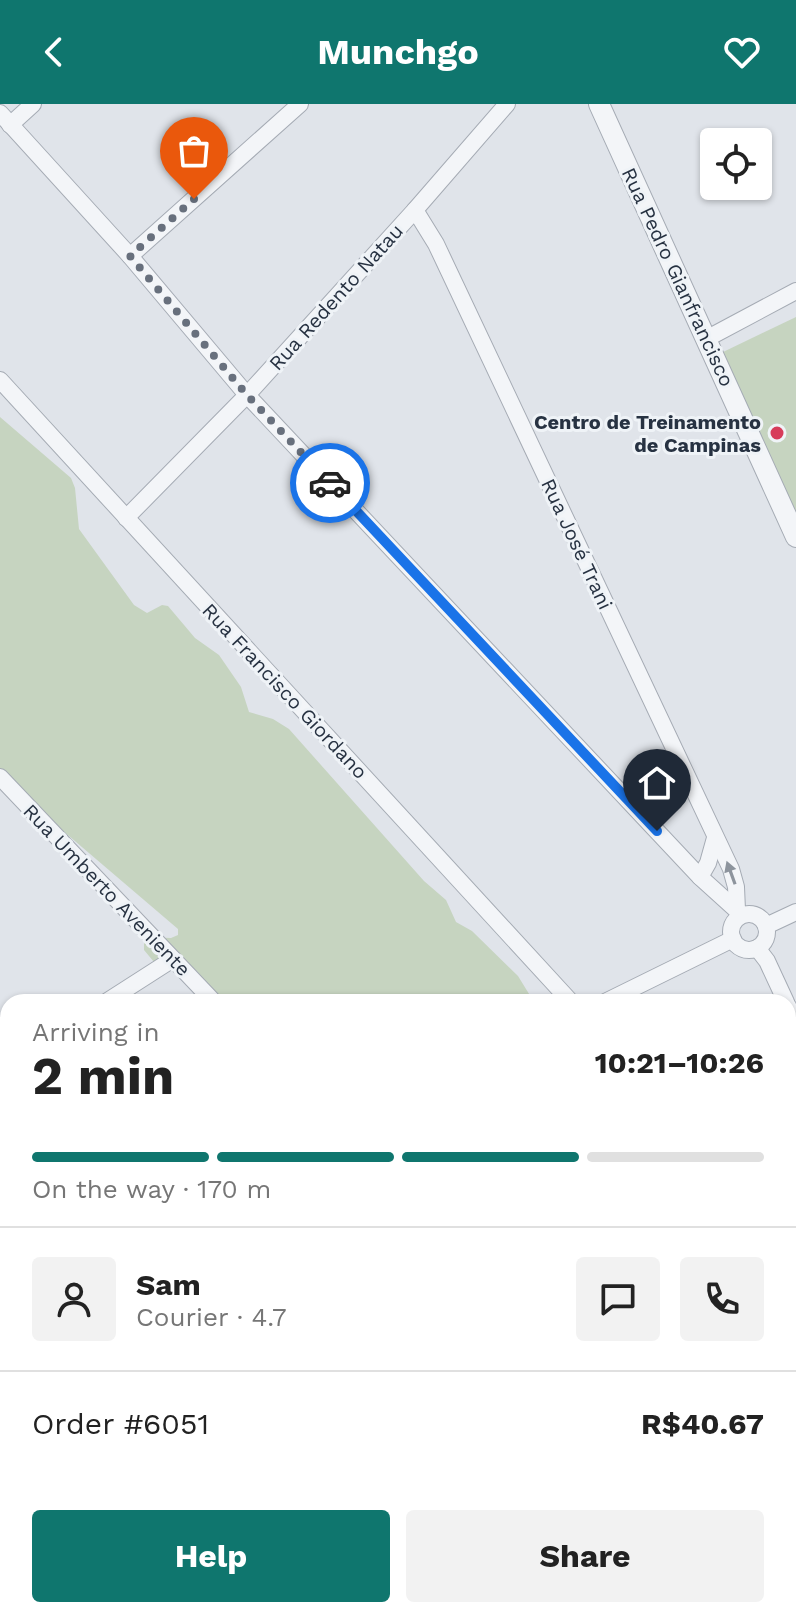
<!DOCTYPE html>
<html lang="en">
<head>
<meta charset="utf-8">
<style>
	body { margin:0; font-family:"Work Sans",sans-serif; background:#f2f2f2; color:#222; height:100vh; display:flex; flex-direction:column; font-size:30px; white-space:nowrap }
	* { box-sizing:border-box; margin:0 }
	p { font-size:26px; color:#767676 }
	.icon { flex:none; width:44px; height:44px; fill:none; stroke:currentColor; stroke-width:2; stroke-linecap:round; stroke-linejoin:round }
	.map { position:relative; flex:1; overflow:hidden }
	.drawer { position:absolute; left:0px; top:890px; width:796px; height:624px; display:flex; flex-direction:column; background:#fff; border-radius:24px 24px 0 0; box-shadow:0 2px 6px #0004 }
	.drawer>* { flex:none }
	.fabs { position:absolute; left:700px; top:24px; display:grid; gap:16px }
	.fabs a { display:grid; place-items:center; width:72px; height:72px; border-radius:8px; background:#fff; box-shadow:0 2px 6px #0004; font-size:40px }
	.pin { position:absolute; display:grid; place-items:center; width:68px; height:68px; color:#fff; margin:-82px -34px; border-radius:50% 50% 50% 0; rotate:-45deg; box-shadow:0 0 8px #0007 }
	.pin .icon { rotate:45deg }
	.courier { position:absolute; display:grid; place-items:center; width:80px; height:80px; margin:-40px; border:6px solid #1a73e8; border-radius:50%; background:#fff; color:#222; box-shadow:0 2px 10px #0007 }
	.headline em { font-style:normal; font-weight:700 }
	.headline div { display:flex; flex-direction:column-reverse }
	.headline { display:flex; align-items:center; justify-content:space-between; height:136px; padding:0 32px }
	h1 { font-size:52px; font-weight:700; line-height:60px }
	.bar { display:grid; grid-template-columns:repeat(4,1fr); gap:12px 8px; align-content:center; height:96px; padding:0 32px }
	.bar i { height:10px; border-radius:6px; background:#e0e0e0 }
	.bar .on { background:#0f766e }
	.bar p { grid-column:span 4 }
	.line { display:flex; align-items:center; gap:20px; padding:0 32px; border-top:2px solid #e0e0e0 }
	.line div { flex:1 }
	.round { display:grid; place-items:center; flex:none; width:84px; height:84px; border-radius:8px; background:#f2f2f2 }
	.button { display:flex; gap:16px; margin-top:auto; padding:16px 32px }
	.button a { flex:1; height:92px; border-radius:8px; background:#0f766e; color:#fff; font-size:32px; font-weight:700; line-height:92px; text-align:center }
	.button a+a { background:#f2f2f2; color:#222 }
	header { display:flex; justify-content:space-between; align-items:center; height:104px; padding:0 32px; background:#0f766e; color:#fff; font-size:36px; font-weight:700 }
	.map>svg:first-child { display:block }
	.green { fill:#c6d4c0 }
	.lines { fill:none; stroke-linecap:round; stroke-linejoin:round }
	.minor-casing { stroke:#a5abb4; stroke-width:18 }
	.tertiary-casing { stroke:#a5abb4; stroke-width:22 }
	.minor { stroke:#f3f5f8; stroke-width:16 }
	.tertiary { stroke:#f3f5f8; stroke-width:20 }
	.oneway { fill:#8d949d }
	.done { stroke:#68707d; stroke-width:8; stroke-dasharray:0 14.4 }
	.route { stroke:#1a73e8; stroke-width:10 }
	.poi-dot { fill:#d73c5a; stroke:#eff3f7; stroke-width:3 }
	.labels { text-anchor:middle; stroke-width:6; stroke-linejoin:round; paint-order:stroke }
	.street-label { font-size:20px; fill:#273242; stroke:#eff3f7 }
	.poi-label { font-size:20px; font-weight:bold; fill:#273242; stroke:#eff3f7; text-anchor:end }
</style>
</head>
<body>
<header><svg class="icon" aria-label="back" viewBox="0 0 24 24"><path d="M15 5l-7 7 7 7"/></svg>Munchgo<svg class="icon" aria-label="heart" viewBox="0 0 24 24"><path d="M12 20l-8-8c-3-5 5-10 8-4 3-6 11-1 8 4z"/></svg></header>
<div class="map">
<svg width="796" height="1514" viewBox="0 0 796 1514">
	<rect width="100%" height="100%" fill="#e0e4ea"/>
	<g class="green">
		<polygon points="796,213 796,410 721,249"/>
		<polygon points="0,313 71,374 75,384 79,425 134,501 147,509 162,501 168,502 195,534 219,551 241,583 249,608 273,615 289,625 424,777 446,796 456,818 472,827 518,872 534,898 199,898 183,868 154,858 144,846 144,833 171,834 178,831 178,825 69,732 10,690 0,677"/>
	</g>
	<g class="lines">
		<g class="minor-casing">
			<g id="minor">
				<polyline points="0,9 130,152 247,291 700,773 742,811"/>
				<polyline points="10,21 33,0"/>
				<polyline points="415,106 436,140 731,765 736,783 737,806"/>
				<polyline points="130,152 300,0"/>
				<polyline points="706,235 796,187"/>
				<polyline points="0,276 571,898"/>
				<polyline points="126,414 247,291 415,106 507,0"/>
				<polyline points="0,673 214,898"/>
				<polyline points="700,773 708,759 715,734"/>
				<circle cx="749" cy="828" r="18"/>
				<polyline points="766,822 796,808"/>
				<polyline points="757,844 767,857 786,898"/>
				<polyline points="106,898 173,855"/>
				<polyline points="605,898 733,835"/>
				<polyline points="788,902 796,919"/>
				<polyline points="0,976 8,988"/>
				<polyline points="0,1142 8,1137"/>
				<polyline points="788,1142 796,1151"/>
				<polyline points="0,1299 8,1294"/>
				<polyline points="0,1456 8,1451"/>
				<polyline points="330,1506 335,1514"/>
				<polyline points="154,1514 167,1506"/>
				<polyline points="445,1514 458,1506"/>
				<polyline points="779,1514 780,1506"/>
			</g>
		</g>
		<g class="tertiary-casing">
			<polyline id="tertiary" points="599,0 796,433"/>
		</g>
		<use href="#minor" class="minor"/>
		<use href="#tertiary" class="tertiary"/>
	</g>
	<defs><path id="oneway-solid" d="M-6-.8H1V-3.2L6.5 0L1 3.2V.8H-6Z" transform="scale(2)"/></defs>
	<use class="oneway" href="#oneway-solid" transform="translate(731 769) rotate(-110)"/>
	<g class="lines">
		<polyline class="done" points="194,95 130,152 247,291 330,379"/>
		<polyline class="route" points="330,379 657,727"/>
	</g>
	<circle class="poi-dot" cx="777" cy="329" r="8"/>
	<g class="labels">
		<g class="street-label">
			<text transform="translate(678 173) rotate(65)" y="7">Rua Pedro Gianfrancisco</text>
			<text transform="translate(336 193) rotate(-48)" y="7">Rua Redento Natau</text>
			<text transform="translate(577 440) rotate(65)" y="7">Rua José Trani</text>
			<text transform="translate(285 587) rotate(47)" y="7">Rua Francisco Giordano</text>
			<text transform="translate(107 786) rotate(46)" y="7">Rua Umberto Aveniente</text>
		</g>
		<g class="poi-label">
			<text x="761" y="325">Centro de Treinamento<tspan x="761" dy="23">de Campinas</tspan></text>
		</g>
	</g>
</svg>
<div class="fabs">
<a><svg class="icon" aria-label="locate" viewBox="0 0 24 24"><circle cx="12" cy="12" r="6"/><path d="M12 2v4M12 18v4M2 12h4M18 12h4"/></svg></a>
</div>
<div class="pin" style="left:194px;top:95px;background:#ea580c"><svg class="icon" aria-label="bag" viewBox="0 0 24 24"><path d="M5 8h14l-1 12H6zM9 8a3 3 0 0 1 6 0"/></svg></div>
<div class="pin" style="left:657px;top:727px;background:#1f2937"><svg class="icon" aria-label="home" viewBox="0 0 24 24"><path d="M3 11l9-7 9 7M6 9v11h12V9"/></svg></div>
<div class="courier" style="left:330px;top:379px"><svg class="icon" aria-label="car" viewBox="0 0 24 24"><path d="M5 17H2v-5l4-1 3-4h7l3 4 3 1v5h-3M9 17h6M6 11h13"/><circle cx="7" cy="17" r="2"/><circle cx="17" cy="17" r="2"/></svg></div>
<section class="drawer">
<div class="headline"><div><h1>2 min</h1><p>Arriving in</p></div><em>10:21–10:26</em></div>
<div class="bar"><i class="on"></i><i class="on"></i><i class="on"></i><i></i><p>On the way · 170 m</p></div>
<div class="line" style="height:144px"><a class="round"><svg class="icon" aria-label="person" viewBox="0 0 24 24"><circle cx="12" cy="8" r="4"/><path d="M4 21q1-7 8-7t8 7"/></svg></a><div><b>Sam</b><p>Courier · 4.7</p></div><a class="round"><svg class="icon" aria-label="chat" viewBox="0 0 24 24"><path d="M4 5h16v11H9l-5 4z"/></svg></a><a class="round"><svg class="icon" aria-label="phone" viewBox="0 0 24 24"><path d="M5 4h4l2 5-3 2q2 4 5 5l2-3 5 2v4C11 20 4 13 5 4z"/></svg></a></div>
<div class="line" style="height:104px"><div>Order #6051</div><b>R$40.67</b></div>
<div class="button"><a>Help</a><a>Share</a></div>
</section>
</div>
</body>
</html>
